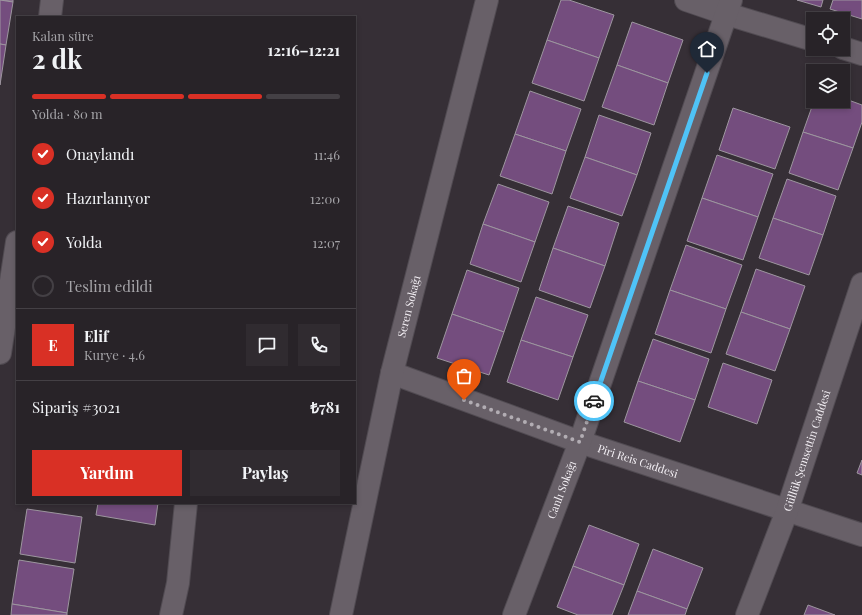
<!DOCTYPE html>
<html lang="tr">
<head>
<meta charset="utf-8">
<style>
	body { margin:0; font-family:"Playfair Display",serif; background:#302b30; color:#f1f3f6; height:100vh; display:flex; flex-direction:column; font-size:15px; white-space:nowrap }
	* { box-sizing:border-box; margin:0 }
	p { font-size:13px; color:#a5a4a8 }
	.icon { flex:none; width:22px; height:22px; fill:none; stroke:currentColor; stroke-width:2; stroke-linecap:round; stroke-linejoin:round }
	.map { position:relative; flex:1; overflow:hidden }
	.sheet { position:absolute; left:16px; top:16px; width:340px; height:488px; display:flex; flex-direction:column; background:#282328; border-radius:0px; box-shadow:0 2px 6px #0003,0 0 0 1px #444045 }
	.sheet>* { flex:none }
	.fabs { position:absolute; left:806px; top:12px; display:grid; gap:8px }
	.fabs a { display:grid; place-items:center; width:44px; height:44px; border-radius:0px; background:#282328; box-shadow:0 2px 6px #0003,0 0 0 1px #444045; font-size:20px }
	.pin { position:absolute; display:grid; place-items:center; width:34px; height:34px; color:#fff; margin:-41px -17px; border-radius:50% 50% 50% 0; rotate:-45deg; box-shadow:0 0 4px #0007 }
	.pin .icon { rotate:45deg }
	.courier { position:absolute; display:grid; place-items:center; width:40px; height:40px; margin:-20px; border:3px solid #4fc3f7; border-radius:50%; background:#fff; color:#222; box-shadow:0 1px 5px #0007 }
	.headline em { font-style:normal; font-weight:700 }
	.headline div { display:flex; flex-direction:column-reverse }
	.headline { display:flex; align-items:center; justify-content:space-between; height:68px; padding:0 16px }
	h1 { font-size:26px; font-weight:700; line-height:30px }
	.bar { display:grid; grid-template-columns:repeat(4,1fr); gap:6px 4px; align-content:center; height:48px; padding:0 16px }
	.bar i { height:5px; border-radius:3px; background:#444045 }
	.bar .selected { background:#d93025 }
	.bar p { grid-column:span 4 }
	.line { display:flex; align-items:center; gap:10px; padding:0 16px; border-top:1px solid #444045 }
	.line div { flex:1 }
	.round { display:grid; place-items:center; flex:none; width:42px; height:42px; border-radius:0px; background:#302b30 }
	ol { padding:0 16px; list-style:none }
	li { display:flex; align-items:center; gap:12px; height:44px }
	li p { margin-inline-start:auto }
	li .icon { padding:4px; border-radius:50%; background:#d93025; color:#fff; stroke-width:4 }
	li:last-child { color:#a5a4a8 }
	li i { width:22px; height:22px; border:2px solid #444045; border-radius:50% }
	.button { display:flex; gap:8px; margin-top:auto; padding:8px 16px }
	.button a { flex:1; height:46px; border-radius:0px; background:#d93025; color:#fff; font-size:16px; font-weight:700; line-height:46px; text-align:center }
	.button a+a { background:#302b30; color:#f1f3f6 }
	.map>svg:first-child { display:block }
	.building { fill:#744d7e; stroke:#9d969f }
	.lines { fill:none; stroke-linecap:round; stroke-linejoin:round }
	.minor-casing { stroke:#514b52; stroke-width:24 }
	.tertiary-casing { stroke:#514b52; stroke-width:24 }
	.minor { stroke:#686068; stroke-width:22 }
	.tertiary { stroke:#686068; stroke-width:22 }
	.done { stroke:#b2adb3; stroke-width:4; stroke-dasharray:0 7.2 }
	.route { stroke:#4fc3f7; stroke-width:5 }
	.labels { text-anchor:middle; stroke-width:3; stroke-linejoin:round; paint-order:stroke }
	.street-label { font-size:11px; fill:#f5f1f6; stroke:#1c181c }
</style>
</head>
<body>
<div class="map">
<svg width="862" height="615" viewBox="0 0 862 615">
	<rect width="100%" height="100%" fill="#362f36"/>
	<g class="building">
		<polygon points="0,0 13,0 13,2"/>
		<polygon points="0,0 13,2 6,45 0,44"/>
		<polygon points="561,0 569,0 614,15 599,58 547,40"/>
		<polygon points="797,0 823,0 821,7"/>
		<polygon points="833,0 862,0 862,19 830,9"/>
		<polygon points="632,22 683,40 668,83 617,65"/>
		<polygon points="547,40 599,58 584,101 532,83"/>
		<polygon points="0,44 6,45 0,85"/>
		<polygon points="617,65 668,83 654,125 602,107"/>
		<polygon points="530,91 581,109 566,151 515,134"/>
		<polygon points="843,98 862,105 862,122 853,148 803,132 814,101 843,101"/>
		<polygon points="733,108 790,127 775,169 719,150"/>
		<polygon points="599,115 651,133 637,175 585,157"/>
		<polygon points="803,132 853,148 838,190 789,173"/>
		<polygon points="515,134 566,151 552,194 500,176"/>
		<polygon points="717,155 773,174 758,217 702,198"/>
		<polygon points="585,157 637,175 622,216 570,198"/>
		<polygon points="787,179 836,196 823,235 773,218"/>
		<polygon points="498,184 549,202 535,242 483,224"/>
		<polygon points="702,198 758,217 743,260 687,241"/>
		<polygon points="568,206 619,223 605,266 553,248"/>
		<polygon points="773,218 823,235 809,275 759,258"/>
		<polygon points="483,224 535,242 521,282 470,264"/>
		<polygon points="686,245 742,265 726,309 670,290"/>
		<polygon points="553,248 605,266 590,308 539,290"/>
		<polygon points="756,269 805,286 790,329 741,312"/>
		<polygon points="467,270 519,288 504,332 452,314"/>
		<polygon points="670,290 726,309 711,353 655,334"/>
		<polygon points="536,297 588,315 573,357 521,340"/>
		<polygon points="741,312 790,329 775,371 726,354"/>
		<polygon points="452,314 504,332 489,375 437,358"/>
		<polygon points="653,339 709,359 695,400 638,381"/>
		<polygon points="521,340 573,357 558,400 507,382"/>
		<polygon points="723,363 772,380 757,424 708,407"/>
		<polygon points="638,381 695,400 680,442 624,422"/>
		<polygon points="862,460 862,475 857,473"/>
		<polygon points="98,503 158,503 155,525 96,515"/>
		<polygon points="27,509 82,517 75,563 20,554"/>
		<polygon points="589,525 639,544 624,585 573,566"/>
		<polygon points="653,549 703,568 687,609 637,591"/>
		<polygon points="19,560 74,569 67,613 12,604"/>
		<polygon points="573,566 624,585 612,615 578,615 557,607"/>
		<polygon points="637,591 687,609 685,615 628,615"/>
		<polygon points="12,604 67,613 67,615 11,615"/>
		<polygon points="808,605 835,615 804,615"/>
	</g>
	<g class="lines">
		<g class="minor-casing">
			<g id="minor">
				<polyline points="686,0 727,14 813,40"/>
				<polyline points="50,17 52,0"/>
				<polyline points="843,48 862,54"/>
				<polyline points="0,353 17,242"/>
				<path id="s1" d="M392 373 580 442 862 535"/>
				<polyline points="171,615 178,583 186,503"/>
				<path id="s2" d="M341 615 392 373 487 0"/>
				<path id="s3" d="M514 615 580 442 731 0"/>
			</g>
		</g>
		<g class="tertiary-casing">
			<g id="tertiary">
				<path id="s4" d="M747 615 787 511 862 284"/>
			</g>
		</g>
		<use href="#minor" class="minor"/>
		<use href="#tertiary" class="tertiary"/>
	</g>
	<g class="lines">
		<polyline class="done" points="464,400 580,442 594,401"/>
		<polyline class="route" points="594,401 707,73"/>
	</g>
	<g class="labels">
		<g class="street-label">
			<text dy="4" stroke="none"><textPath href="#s2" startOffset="316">Seren Sokağı</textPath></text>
			<text dy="4" stroke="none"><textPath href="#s4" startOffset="175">Güllük Şemsettin Caddesi</textPath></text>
			<text dy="4" stroke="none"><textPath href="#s1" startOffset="261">Piri Reis Caddesi</textPath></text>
			<text dy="4" stroke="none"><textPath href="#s3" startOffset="134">Canlı Sokağı</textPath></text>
		</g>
	</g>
</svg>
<div class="fabs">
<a><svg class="icon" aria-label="locate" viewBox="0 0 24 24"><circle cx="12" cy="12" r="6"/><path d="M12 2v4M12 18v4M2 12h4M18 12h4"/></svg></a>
<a><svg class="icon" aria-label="layers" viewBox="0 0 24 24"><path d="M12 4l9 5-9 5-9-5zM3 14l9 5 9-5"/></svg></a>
</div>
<div class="pin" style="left:464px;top:400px;background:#ea580c"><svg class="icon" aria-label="bag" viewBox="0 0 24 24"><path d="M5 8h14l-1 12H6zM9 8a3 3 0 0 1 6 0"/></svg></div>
<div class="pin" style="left:707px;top:73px;background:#1f2937"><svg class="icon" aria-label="home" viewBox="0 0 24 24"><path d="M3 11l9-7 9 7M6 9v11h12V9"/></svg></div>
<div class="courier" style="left:594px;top:401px"><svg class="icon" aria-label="car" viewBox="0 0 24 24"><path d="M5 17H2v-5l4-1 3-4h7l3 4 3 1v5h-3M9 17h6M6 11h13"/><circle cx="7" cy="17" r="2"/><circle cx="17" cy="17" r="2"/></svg></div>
<section class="sheet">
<div class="headline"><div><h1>2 dk</h1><p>Kalan süre</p></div><em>12:16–12:21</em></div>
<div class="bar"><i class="selected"></i><i class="selected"></i><i class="selected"></i><i></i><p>Yolda · 80 m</p></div>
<ol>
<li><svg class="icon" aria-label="check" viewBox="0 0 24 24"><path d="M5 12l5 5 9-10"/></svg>Onaylandı<p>11:46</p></li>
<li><svg class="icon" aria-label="check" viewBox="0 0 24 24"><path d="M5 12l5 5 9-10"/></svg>Hazırlanıyor<p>12:00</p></li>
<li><svg class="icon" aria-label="check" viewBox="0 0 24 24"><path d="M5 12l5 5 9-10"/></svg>Yolda<p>12:07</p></li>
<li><i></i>Teslim edildi</li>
</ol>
<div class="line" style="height:72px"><b class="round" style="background:#d93025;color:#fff">E</b><div><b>Elif</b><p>Kurye · 4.6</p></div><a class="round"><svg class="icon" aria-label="chat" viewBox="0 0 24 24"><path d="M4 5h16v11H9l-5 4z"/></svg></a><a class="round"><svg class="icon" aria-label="phone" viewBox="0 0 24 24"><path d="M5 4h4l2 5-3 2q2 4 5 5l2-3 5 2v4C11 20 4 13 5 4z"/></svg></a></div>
<div class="line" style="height:52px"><div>Sipariş #3021</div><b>₺781</b></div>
<div class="button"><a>Yardım</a><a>Paylaş</a></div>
</section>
</div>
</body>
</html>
